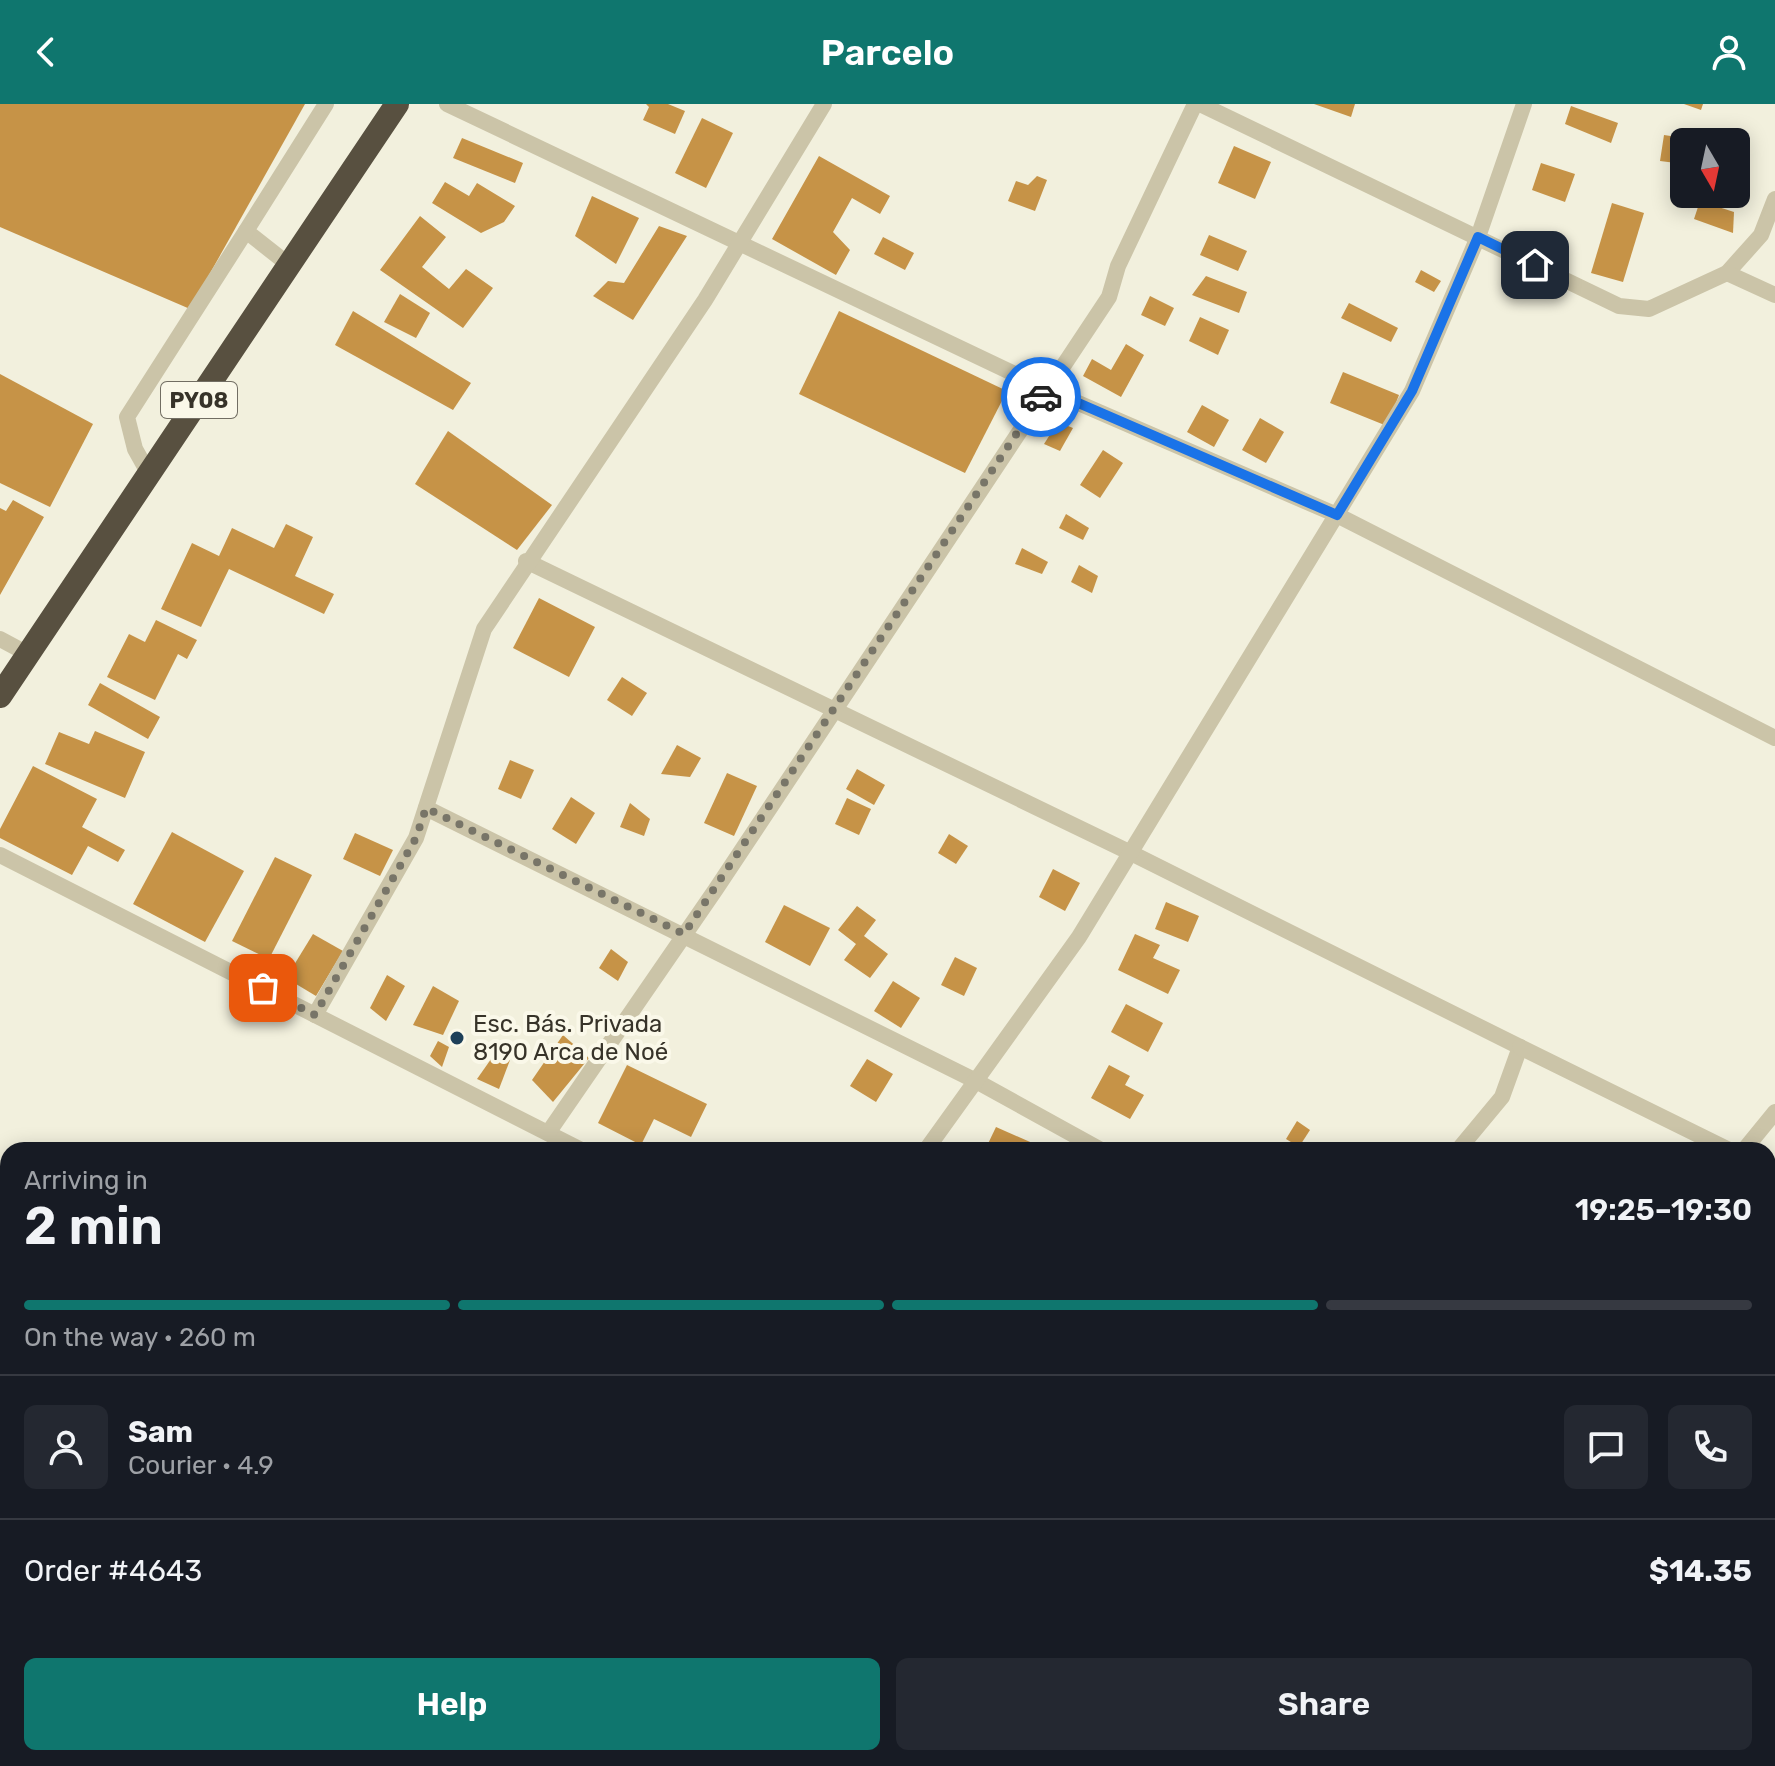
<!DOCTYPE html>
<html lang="en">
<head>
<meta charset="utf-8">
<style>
	body { margin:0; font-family:Rubik,sans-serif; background:#242831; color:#f1f3f6; height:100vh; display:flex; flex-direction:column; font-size:30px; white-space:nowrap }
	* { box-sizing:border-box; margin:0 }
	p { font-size:26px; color:#9ea1a6 }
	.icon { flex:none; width:44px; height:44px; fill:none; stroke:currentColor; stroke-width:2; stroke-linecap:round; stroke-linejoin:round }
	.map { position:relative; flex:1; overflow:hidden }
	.details { position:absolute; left:0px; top:1038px; width:1776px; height:624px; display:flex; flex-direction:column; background:#171b24; border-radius:24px 24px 0 0; box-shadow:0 4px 20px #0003 }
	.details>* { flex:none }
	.needle { width:52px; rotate:171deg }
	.controls { position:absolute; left:1670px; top:24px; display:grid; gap:16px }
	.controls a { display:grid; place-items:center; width:80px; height:80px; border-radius:12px; background:#171b24; box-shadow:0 4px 20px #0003; font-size:40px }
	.pin { position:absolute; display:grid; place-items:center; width:68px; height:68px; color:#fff; margin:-34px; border-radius:16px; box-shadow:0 4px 12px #0006 }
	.courier { position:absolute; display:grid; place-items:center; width:80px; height:80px; margin:-40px; border:6px solid #1a73e8; border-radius:50%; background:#fff; color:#222; box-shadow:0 2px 10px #0007 }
	.headline em { font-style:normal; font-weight:600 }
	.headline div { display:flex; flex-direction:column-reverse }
	.headline { display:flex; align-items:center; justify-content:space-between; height:136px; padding:0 24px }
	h1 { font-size:52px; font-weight:600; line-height:60px }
	.bar { display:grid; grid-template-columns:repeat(4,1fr); gap:12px 8px; align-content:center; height:96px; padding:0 24px }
	.bar i { height:10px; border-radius:6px; background:#363941 }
	.bar .current { background:#0f766e }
	.bar p { grid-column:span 4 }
	.line { display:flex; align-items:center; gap:20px; padding:0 24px; border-top:2px solid #363941 }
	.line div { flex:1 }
	.round { display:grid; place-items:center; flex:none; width:84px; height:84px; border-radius:12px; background:#242831 }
	.action { display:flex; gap:16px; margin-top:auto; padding:16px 24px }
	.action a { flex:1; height:92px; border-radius:12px; background:#0f766e; color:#fff; font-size:32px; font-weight:600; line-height:92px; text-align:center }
	.action a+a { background:#242831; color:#f1f3f6 }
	header { display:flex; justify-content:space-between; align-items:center; height:104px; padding:0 24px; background:#0f766e; color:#fff; font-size:36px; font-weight:600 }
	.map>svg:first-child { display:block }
	.building { fill:#c69347 }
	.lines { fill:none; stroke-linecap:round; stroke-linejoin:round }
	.street { stroke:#cbc4a8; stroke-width:16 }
	.highway { stroke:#585040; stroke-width:24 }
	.done { stroke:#787568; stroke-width:8; stroke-dasharray:0 14.4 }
	.route { stroke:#1a73e8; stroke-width:10 }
	.poi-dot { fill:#1e4059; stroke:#faf8e9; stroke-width:3 }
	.labels { text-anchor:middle; stroke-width:8; stroke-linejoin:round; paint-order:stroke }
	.shield { fill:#faf8e9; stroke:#726e63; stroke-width:2 }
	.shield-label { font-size:22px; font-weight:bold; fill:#373329 }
	.poi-label { font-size:24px; fill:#373329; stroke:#faf8e9; text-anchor:start }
</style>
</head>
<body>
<header><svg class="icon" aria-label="back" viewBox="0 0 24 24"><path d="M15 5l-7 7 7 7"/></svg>Parcelo<svg class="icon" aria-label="person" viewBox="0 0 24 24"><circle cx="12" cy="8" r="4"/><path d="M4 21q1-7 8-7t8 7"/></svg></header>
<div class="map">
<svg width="1775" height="1662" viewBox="0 0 1775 1662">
	<rect width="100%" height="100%" fill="#f2f0dd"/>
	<g class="building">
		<polygon points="0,0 305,0 190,205 0,123"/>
		<polygon points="646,0 668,0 685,7 675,30 643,16 649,3"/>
		<polygon points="1314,0 1355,0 1351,13"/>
		<polygon points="1684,0 1703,0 1701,6"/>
		<polygon points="1571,2 1618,19 1611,39 1565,20"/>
		<polygon points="702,14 733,29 706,84 675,69"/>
		<polygon points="1664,31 1697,36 1684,38 1684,60 1660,57"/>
		<polygon points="462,34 523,59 515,79 453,54"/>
		<polygon points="1234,42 1271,58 1255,95 1218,79"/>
		<polygon points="819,52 890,92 880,110 852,94 833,128 850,146 836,171 772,135"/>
		<polygon points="1541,59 1575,70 1565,98 1532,86"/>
		<polygon points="1037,72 1047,76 1035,107 1008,97 1016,77 1028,81"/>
		<polygon points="445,78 469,92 477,79 515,102 504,118 481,129 432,99"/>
		<polygon points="592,92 639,114 616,160 575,132"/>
		<polygon points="1700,97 1734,108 1733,129 1694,115"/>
		<polygon points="1612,99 1644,109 1623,178 1591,169"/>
		<polygon points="420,112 446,133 422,163 449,185 466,165 493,184 463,224 380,166"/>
		<polygon points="659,122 687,132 633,216 593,192 608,177 624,179"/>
		<polygon points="1209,131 1247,147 1238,167 1200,151"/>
		<polygon points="883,133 914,149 905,166 874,150"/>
		<polygon points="1421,166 1441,177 1434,188 1415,178"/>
		<polygon points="1206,172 1247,188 1239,209 1192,191"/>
		<polygon points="400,190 430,209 416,234 384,218"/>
		<polygon points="1150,192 1174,204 1165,222 1141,211"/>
		<polygon points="1349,199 1398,224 1391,238 1341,214"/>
		<polygon points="353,207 471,279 453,306 335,241"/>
		<polygon points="839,207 1007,287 965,369 799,290"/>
		<polygon points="1200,213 1229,226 1218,251 1189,237"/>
		<polygon points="1126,240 1144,251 1121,293 1083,272 1092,255 1111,266"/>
		<polygon points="1343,268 1399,291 1387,322 1330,299"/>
		<polygon points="0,270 93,320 50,403 0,379"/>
		<polygon points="1202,301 1229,316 1214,343 1187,328"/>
		<polygon points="1260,314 1284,328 1266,359 1242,346"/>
		<polygon points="1058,318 1073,324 1060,347 1044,340"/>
		<polygon points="448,327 552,401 517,446 415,380"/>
		<polygon points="1103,346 1123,359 1100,394 1080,381"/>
		<polygon points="13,396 44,413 0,491 0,404 6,407"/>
		<polygon points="1066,410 1089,424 1083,436 1059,424"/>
		<polygon points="286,420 313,433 295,472 334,490 324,510 229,465 201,523 161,505 192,439 219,452 232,424 274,444"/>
		<polygon points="1022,444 1048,458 1042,470 1015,460"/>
		<polygon points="1079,461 1098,472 1092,489 1071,478"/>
		<polygon points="539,494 595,523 569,573 513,544"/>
		<polygon points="156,516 197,536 187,555 178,550 155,596 107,573 129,530 145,538"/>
		<polygon points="622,573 647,589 632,612 607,596"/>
		<polygon points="100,579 160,613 148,635 88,601"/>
		<polygon points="95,627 145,648 125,694 45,660 59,628 89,640"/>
		<polygon points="677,641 701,654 690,673 661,670"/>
		<polygon points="510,656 534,666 521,695 498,685"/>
		<polygon points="33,662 97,695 82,723 125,746 118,758 88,742 72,771 0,734 0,725"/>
		<polygon points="857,665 885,681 874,701 846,685"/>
		<polygon points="727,669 757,682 734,732 704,719"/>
		<polygon points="571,693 595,709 576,740 552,725"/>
		<polygon points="847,694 871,705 859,731 835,720"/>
		<polygon points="630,699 650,715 644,732 620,723"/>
		<polygon points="172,728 244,767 205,838 133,800"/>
		<polygon points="355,729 393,746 380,772 343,755"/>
		<polygon points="949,730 968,742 956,760 938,749"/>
		<polygon points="275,753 312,771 269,855 232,837"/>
		<polygon points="1053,765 1080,779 1065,807 1039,793"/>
		<polygon points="1166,798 1199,812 1188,838 1155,825"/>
		<polygon points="784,801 830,824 810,862 765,838"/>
		<polygon points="857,802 876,816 864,832 888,850 870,874 844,856 856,840 838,826"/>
		<polygon points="313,830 343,847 316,892 286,874"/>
		<polygon points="1135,830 1160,841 1153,854 1180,866 1168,890 1118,866"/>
		<polygon points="611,845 628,858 618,877 599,864"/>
		<polygon points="955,853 977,864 964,892 941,881"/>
		<polygon points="387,871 405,882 386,917 370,904"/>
		<polygon points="893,877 920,894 901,924 874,907"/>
		<polygon points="433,882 459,897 443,931 413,921"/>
		<polygon points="1126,900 1163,919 1148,948 1111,928"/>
		<polygon points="563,931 589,954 553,998 532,976"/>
		<polygon points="438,937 449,943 442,963 430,952"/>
		<polygon points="496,948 510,956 499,985 477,975"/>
		<polygon points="867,955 893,970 876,998 850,982"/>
		<polygon points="627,961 707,1000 691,1033 654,1015 641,1041 598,1019"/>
		<polygon points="1109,961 1130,972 1125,981 1144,991 1130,1015 1091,994"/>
		<polygon points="1297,1017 1310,1026 1299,1043 1286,1035"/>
		<polygon points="996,1023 1037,1041 1035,1046 985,1046"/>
		<polygon points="0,1641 8,1645 8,1654 17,1654 13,1662 0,1662"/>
		<polygon points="316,1654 353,1654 348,1662 333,1655 329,1661"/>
	</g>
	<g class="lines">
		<g class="street">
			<polyline points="447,0 1046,285 1337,411 1775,634"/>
			<polyline points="1200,0 1619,202 1649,205 1727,169 1761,131 1775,95"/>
			<polyline points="289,161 246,127 326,0"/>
			<polyline points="1727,169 1775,191"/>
			<polyline points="149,370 135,345 127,313 246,127"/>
			<polyline points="526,457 1131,749 1520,943 1502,993 1458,1046"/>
			<polyline points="0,535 28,550"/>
			<polyline points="426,704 976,977 1101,1046"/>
			<polyline points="0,751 581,1046"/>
			<polyline points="315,911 416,734 484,525 705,196 824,0"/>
			<polyline points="1520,943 1729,1046"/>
			<polyline points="548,1029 716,785 1109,193 1118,162 1195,0"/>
			<polyline points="926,1046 1079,833 1412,287 1478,133 1524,0"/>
			<polyline points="1744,1046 1775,1008"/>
			<polyline points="1768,1065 1775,1069"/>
			<polyline points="0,1605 8,1609"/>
			<polyline points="1768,1650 1775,1653"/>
			<polyline points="93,1654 108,1662"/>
			<polyline points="32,1662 36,1654"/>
		</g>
		<polyline class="highway" points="0,592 397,0"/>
	</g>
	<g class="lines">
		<polyline class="done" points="263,884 315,911 416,734 426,704 684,830 1041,293"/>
		<polyline class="route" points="1041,293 1046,285 1337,411 1412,287 1478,133 1535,161"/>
	</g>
	<circle class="poi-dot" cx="457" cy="934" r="8"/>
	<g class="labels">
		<rect class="shield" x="161" y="278" width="76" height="36" rx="6"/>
		<g class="shield-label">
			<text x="199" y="304">PY08</text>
		</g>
		<g class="poi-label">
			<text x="473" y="928">Esc. Bás. Privada<tspan x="473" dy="28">8190 Arca de Noé</tspan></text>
		</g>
	</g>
</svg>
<div class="controls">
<a><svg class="needle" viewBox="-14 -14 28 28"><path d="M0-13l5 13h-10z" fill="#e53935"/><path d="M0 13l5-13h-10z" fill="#9ea1a6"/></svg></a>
</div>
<div class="pin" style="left:263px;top:884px;background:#ea580c"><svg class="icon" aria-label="bag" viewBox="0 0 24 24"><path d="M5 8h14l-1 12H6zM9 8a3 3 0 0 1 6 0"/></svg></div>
<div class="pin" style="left:1535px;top:161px;background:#1f2937"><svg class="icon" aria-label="home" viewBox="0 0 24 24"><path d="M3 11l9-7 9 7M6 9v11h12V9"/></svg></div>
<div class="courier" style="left:1041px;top:293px"><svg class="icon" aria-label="car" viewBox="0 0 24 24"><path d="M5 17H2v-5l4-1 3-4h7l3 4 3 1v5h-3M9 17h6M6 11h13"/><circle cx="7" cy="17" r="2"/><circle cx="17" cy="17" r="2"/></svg></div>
<section class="details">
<div class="headline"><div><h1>2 min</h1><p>Arriving in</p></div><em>19:25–19:30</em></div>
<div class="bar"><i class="current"></i><i class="current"></i><i class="current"></i><i></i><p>On the way · 260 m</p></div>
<div class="line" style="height:144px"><a class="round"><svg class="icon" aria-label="person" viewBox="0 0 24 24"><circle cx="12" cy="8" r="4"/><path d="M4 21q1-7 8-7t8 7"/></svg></a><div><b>Sam</b><p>Courier · 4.9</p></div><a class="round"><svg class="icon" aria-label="chat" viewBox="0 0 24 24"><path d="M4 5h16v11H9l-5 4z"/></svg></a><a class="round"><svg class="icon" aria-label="phone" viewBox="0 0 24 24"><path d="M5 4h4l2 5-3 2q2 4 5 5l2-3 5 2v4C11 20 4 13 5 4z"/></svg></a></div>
<div class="line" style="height:104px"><div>Order #4643</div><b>$14.35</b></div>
<div class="action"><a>Help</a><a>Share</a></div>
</section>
</div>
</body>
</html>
